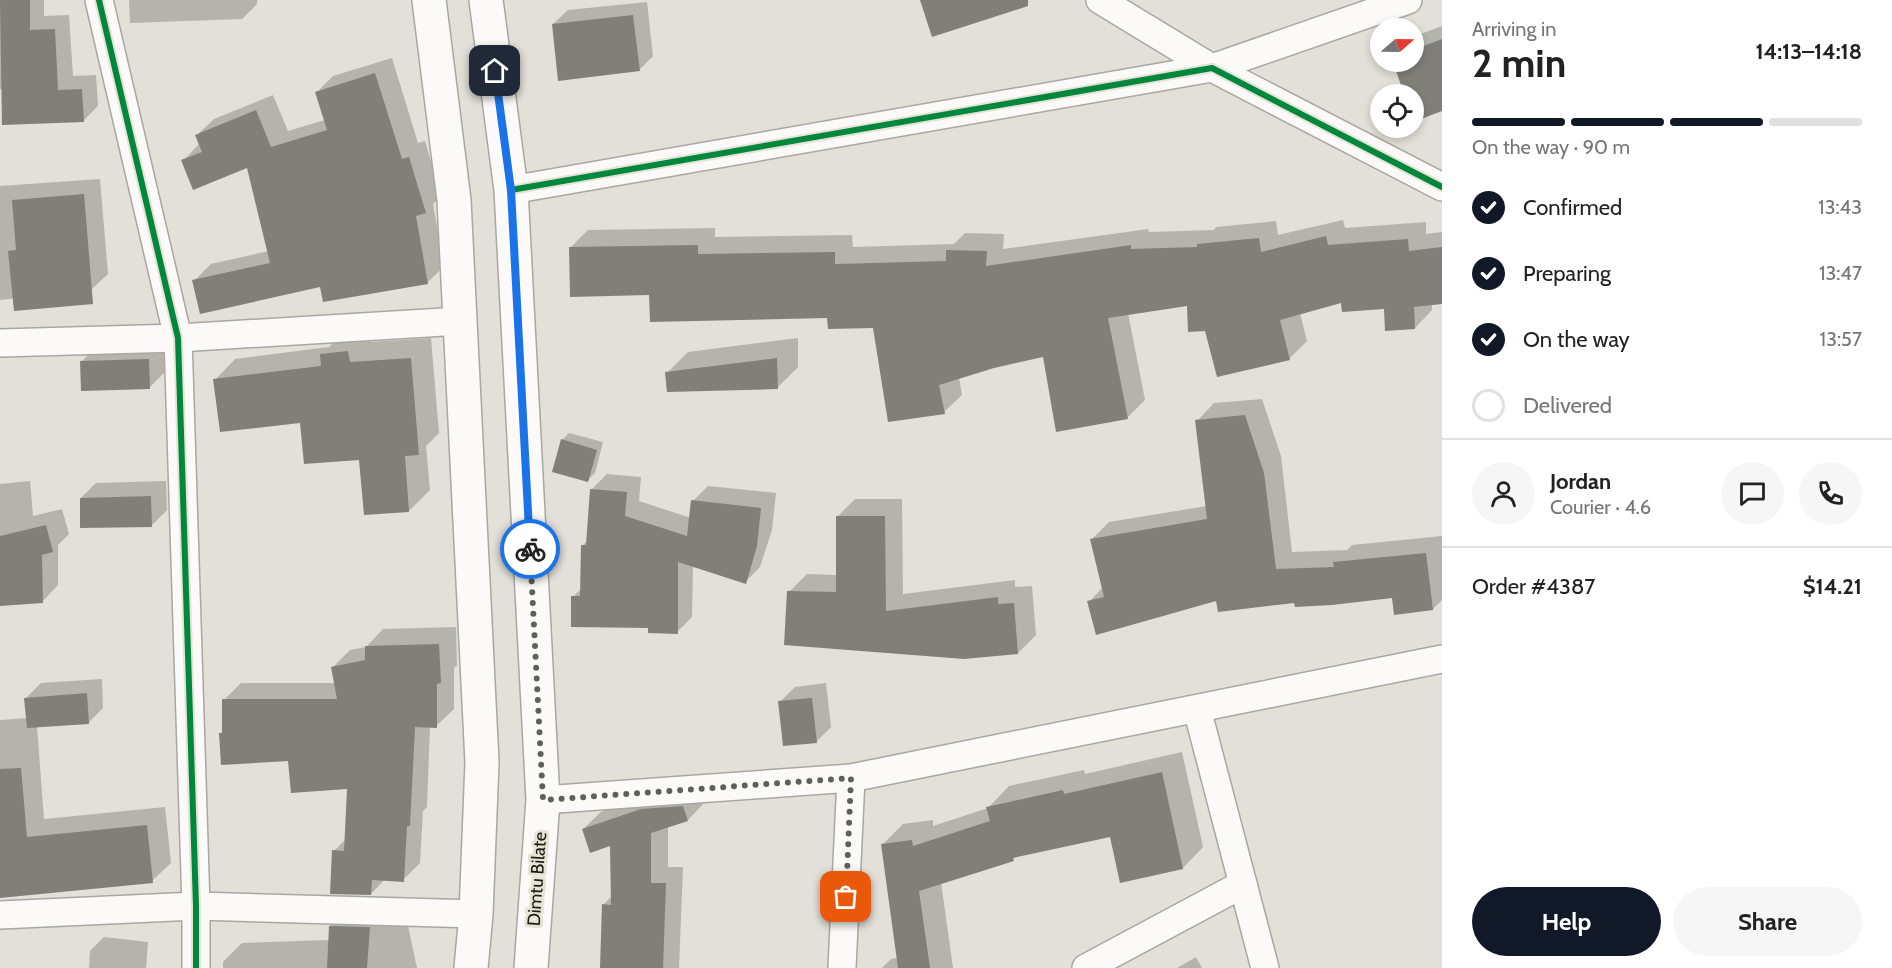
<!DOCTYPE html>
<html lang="en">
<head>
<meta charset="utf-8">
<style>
	body { margin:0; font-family:Cabin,sans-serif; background:#f6f6f6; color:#222; height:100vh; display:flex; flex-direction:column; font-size:22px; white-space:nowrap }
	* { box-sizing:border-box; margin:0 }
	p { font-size:20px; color:#767676 }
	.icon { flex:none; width:33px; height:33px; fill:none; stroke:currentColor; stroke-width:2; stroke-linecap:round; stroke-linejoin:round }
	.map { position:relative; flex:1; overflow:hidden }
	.side { display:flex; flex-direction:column; background:#fff; width:450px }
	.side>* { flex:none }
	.needle { width:39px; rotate:70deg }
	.fabs { position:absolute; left:1370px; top:18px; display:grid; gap:12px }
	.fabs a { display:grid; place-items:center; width:54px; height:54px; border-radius:50%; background:#fff; box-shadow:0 3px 9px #0003; font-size:30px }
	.pin { position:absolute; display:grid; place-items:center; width:51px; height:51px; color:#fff; margin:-26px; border-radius:12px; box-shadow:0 3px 9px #0006 }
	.courier { position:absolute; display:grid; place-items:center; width:60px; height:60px; margin:-30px; border:4px solid #1a73e8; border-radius:50%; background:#fff; color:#222; box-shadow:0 2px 8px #0007 }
	.headline em { font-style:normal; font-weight:800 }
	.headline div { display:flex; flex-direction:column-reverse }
	.headline { display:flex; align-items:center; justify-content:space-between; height:102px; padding:0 30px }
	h1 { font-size:39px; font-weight:800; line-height:45px }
	.bar { display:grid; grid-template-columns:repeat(4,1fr); gap:9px 6px; align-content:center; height:72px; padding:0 30px }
	.bar i { height:8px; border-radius:4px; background:#e0e0e0 }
	.bar .on { background:#111827 }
	.bar p { grid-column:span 4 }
	.line { display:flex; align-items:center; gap:15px; padding:0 30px; border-top:2px solid #e0e0e0 }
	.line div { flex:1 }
	.round { display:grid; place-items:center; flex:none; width:63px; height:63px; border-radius:32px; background:#f6f6f6 }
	ol { padding:0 30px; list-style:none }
	li { display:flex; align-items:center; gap:18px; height:66px }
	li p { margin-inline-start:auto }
	li .icon { padding:6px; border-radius:50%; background:#111827; color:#fff; stroke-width:4 }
	li:last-child { color:#767676 }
	li i { width:33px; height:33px; border:3px solid #e0e0e0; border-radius:50% }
	.primary-button { display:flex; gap:12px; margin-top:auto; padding:12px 30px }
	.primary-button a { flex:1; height:69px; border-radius:36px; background:#111827; color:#fff; font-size:24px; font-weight:800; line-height:69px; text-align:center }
	.primary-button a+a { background:#f6f6f6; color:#222 }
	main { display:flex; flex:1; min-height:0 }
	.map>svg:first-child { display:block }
	.shadow { fill:#0003 }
	.building { fill:#807f79 }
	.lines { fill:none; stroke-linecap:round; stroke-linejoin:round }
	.street-casing { stroke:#a8a7a1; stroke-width:30 }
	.secondary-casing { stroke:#a8a7a1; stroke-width:36 }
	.street { stroke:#fbfaf9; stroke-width:27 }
	.secondary { stroke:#fbfaf9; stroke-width:33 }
	.cycleway-casing { stroke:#e6e2d4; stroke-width:10 }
	.cycleway { stroke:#00873e; stroke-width:6 }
	.done { stroke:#615f59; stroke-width:6; stroke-dasharray:0 10.8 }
	.route { stroke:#1a73e8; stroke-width:8 }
	.labels { text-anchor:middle; stroke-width:6; stroke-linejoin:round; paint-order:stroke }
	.street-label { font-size:18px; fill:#1c1a15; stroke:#e6e2d4 }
</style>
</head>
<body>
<main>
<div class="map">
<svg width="1442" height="968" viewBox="0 0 1442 968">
	<rect width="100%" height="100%" fill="#e2e0d8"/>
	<g class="shadow">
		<polygon points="0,0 44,0 44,16 69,15 73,76 96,75 98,106 83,121 0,89"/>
		<polygon points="129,0 257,0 257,4 242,19 130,23"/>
		<polygon points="647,2 653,56 639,70 553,24 568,10"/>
		<polygon points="1442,26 1442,110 1413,115 1413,94 1406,94 1396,67 1396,62 1413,62 1413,40 1418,35"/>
		<polygon points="392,58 418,143 425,141 441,195 433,204 444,266 427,283 322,285 194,281 211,264 269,251 248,166 183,161 199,144 197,135 214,119 273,95 288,131 325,120 316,93 333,76"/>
		<polygon points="100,179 108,274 91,290 0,300 0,186"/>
		<polygon points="1343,220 1345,228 1426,222 1426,234 1442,232 1442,303 1432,304 1432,310 1415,328 1385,307 1343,301 1300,313 1307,341 1289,359 1206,329 1188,305 1128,313 1145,400 1127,418 1044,356 993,367 959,377 962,395 944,412 874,326 828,316 651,294 570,248 588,230 715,228 715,237 852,235 853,247 954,244 965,233 1004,234 1003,249 1148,229 1149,232 1214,230 1216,227 1276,221 1278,235"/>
		<polygon points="369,331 370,342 431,338 439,433 426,446 430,490 409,511 360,458 302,421 215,380 235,359 329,347 342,334"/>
		<polygon points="798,338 798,367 777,388 667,373 688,352"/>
		<polygon points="163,345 165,372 150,387 81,362 96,347"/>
		<polygon points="1262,399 1281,456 1292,552 1347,550 1352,545 1442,536 1442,600 1433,609 1394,596 1296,601 1218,599 1089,602 1103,587 1092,539 1109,522 1207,506 1197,421 1214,403"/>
		<polygon points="569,433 603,442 595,473 588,480 562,440"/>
		<polygon points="607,474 641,477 639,501 691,518 693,501 708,486 776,493 772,530 760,567 745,582 693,565 692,617 677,632 649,626 573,597 582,588 582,546 588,540 592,489"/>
		<polygon points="30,481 33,516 62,509 69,534 58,545 58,585 42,602 0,605 0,484"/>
		<polygon points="166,481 167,510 152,525 81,498 96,483"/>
		<polygon points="855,499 902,499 903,594 1015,580 1015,587 1032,586 1036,635 1018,653 789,592 807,574 838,575 837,517"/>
		<polygon points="456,627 457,665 454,668 454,709 436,726 430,726 427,807 423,811 420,863 403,880 385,879 371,894 334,851 346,839 348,787 289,759 220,734 224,730 224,700 241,683 336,683 333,667 350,650 366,647 383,629"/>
		<polygon points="102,679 103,708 88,723 37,726 44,819 165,807 171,863 152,881 0,896 0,720 28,718 26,698 41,683"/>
		<polygon points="826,683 831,727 816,742 780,702 795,687"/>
		<polygon points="1182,752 1203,847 1183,868 1111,835 1017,855 1013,859 941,882 953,968 882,968 891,959 898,958 882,845 903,824 933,820 933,826 988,808 1009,786 1084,770 1085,774"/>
		<polygon points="700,789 705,802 688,820 668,826 668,867 683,867 679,968 601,968 603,905 612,896 612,844 583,829 601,812 659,792"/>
		<polygon points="349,907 388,908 387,925 407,921 417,968 223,968 223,962 242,943 329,940 330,926"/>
		<polygon points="104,937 148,942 146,968 89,968 90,951"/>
		<polygon points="1196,957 1202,968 1177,968"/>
	</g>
	<g class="building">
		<polygon points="0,0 30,0 30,30 55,29 58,90 82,89 84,122 2,125"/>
		<polygon points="920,0 1028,0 1028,6 932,37"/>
		<polygon points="633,15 640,71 558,81 552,24"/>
		<polygon points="1442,39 1442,111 1413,122 1413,94 1404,94 1393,62 1413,62 1413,50"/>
		<polygon points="375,73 402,159 409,157 426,213 416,216 428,284 323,302 320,287 200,314 192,280 270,263 247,168 193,190 181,160 202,152 195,135 256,110 271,147 327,130 315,92"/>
		<polygon points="84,194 93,304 14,311 8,251 16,250 12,200"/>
		<polygon points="1326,236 1328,245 1408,239 1409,251 1442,247 1442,304 1414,307 1415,329 1385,331 1384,309 1342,312 1341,303 1280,320 1290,360 1217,377 1205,331 1188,332 1187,306 1108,318 1128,419 1056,432 1043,357 994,368 939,385 945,414 888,422 873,328 828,329 827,318 650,322 649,295 570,297 569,247 698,245 698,254 835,252 835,264 946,261 946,250 987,251 986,266 1131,245 1131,249 1197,247 1197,244 1259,238 1261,252"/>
		<polygon points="348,351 350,362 411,358 419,455 405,456 409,512 364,515 359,460 304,464 300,423 220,432 213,379 321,366 320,354"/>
		<polygon points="777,358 778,389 667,392 665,372"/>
		<polygon points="149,359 150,389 81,391 80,361"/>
		<polygon points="1245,415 1264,473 1276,569 1334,567 1333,562 1426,553 1433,610 1394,615 1392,598 1332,605 1295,607 1294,603 1218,612 1216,601 1096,635 1087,601 1104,597 1090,539 1207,519 1195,420"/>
		<polygon points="561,439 597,450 588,482 552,472"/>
		<polygon points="590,489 627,492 625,516 687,536 691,500 761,508 757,546 746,584 678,562 678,634 648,633 648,628 571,627 571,596 580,596 581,545 586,545"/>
		<polygon points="151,496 152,527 80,528 80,498"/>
		<polygon points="836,516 885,516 886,611 998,597 998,604 1014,603 1018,654 964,659 784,645 787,591 836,592"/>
		<polygon points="46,525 53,552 42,555 43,603 0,606 0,536"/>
		<polygon points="439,644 441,683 437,684 437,728 415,727 410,826 407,826 404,882 372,880 371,895 330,894 332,850 344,851 347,789 291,793 288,761 221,765 219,733 222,733 222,699 337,699 331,667 365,660 365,646"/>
		<polygon points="87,693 89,724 27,728 24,698"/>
		<polygon points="812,698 817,743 783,746 778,701"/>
		<polygon points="21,768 27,837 147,825 153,883 0,898 0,769"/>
		<polygon points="1162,772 1183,869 1120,883 1110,837 1013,858 1014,861 919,891 930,968 898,968 881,844 912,840 913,846 990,821 986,807 1063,790 1064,794"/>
		<polygon points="683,806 688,821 651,833 651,883 666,883 663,968 600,968 602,904 611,905 610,846 590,853 582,829 641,809"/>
		<polygon points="329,926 370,927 367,968 327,968"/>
	</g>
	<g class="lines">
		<g class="street-casing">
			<g id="street">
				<polyline points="99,0 178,338 196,906 196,968"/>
				<polyline points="1100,0 1212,68 1408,0"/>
				<polyline points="511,190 1212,68 1442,187"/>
				<polyline points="0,343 178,338 460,321"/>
				<polyline points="1197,709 1265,968"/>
				<polyline points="543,800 851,778 1442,659"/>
				<polyline points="0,915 196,906 476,914"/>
				<polyline points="842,968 851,778"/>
				<polyline points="1086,968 1243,884"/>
			</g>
		</g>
		<g class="secondary-casing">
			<g id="secondary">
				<polyline points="429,0 454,200 482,762 476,914 471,968"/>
				<polyline points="486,0 511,190 543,800 531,968"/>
			</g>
		</g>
		<use href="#street" class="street"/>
		<use href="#secondary" class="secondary"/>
		<g class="cycleway-casing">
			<g id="cycleway">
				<polyline points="99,0 178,338 196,906 196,968"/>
				<polyline points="511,190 1212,68 1442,187"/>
			</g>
		</g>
		<use href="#cycleway" class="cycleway"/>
	</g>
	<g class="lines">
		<polyline class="done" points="530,549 543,800 851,778 846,897"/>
		<polyline class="route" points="495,71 511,190 530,549"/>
	</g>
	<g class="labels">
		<g class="street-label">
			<text transform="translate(537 879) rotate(-86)" y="6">Dimtu Bilate</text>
		</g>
	</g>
</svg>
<div class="fabs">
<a><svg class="needle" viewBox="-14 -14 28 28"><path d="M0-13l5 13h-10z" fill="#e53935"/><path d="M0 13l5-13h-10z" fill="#767676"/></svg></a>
<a><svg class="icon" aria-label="locate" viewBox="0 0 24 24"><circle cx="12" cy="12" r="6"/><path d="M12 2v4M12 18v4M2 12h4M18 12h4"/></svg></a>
</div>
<div class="pin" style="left:846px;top:897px;background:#ea580c"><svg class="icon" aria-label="bag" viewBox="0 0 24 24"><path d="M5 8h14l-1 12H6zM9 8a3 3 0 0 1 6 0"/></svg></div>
<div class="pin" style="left:495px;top:71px;background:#1f2937"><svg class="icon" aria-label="home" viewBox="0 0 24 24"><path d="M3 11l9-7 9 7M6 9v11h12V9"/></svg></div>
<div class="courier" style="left:530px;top:549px"><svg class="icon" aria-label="bike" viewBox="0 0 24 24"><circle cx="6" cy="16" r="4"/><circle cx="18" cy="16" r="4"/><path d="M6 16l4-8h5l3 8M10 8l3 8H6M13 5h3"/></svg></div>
</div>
<section class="side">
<div class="headline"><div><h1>2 min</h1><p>Arriving in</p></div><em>14:13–14:18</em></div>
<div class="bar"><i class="on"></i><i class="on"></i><i class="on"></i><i></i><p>On the way · 90 m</p></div>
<ol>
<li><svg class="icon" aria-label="check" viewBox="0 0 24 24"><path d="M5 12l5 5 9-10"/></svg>Confirmed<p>13:43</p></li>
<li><svg class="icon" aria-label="check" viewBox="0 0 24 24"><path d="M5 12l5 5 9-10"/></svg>Preparing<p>13:47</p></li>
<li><svg class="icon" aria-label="check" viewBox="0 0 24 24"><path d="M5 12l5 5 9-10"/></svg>On the way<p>13:57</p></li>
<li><i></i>Delivered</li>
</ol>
<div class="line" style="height:108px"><a class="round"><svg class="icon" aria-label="person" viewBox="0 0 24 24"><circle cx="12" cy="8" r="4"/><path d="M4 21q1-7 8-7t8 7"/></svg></a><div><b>Jordan</b><p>Courier · 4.6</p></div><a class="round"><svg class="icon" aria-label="chat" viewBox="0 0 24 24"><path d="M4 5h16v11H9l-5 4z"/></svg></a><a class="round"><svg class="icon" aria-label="phone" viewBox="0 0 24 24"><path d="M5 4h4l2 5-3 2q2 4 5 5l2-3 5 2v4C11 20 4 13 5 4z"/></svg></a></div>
<div class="line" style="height:78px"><div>Order #4387</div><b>$14.21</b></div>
<div class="primary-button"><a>Help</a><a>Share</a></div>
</section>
</main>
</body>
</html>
